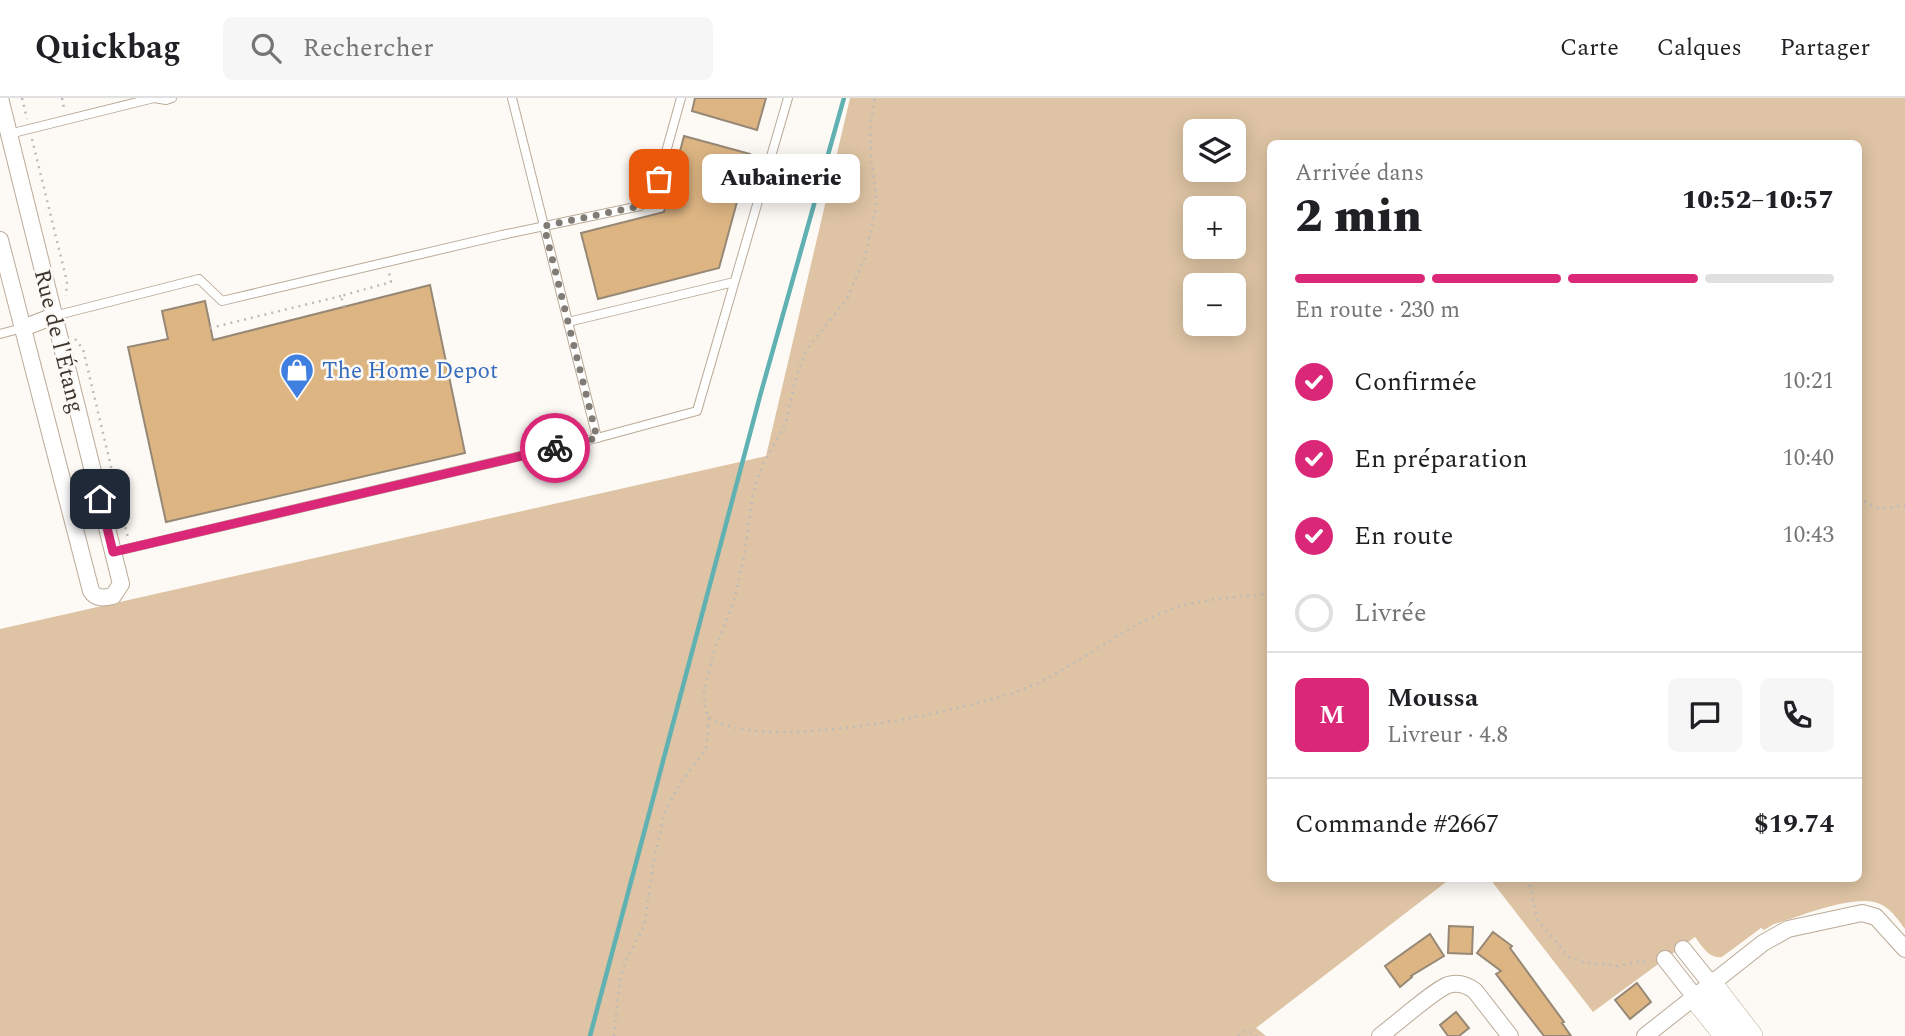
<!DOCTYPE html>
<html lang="fr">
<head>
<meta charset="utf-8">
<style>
	body { margin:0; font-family:Spectral,serif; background:#f6f6f6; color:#202124; height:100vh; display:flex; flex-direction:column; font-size:26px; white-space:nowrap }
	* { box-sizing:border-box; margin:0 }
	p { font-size:23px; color:#757577 }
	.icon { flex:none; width:38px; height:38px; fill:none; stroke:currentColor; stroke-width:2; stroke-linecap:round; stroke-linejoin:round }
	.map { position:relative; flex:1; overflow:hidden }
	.drawer { position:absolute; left:1267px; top:42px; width:595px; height:742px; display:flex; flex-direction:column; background:#fff; border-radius:10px; box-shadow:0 4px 18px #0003 }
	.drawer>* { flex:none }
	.controls { position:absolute; left:1183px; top:21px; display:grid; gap:14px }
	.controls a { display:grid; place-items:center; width:63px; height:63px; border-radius:10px; background:#fff; box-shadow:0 4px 18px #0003; font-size:35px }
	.pin { position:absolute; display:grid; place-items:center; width:60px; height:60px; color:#fff; margin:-30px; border-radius:14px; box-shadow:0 4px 10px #0006 }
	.courier { position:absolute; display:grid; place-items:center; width:70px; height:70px; margin:-35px; border:5px solid #db2777; border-radius:50%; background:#fff; color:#222; box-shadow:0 2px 9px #0007 }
	.bubble { position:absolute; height:49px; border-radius:10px; background:#fff; box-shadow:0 4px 18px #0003; font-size:23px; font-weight:800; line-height:49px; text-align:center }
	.summary em { font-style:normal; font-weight:800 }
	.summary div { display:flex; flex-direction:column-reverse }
	.summary { display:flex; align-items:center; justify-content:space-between; height:119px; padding:0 28px }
	h1 { font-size:46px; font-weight:800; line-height:52px }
	.bar { display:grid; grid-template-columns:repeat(4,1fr); gap:10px 7px; align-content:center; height:84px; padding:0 28px }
	.bar i { height:9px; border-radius:5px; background:#e0e0e0 }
	.bar .active { background:#db2777 }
	.bar p { grid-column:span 4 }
	.line { display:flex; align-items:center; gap:18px; padding:0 28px; border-top:2px solid #e0e0e0 }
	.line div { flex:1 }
	.round { display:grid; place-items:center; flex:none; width:74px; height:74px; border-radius:10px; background:#f6f6f6 }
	ol { padding:0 28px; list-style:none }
	li { display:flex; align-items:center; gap:21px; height:77px }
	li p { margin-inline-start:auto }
	li .icon { padding:7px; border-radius:50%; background:#db2777; color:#fff; stroke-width:4 }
	li:last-child { color:#757577 }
	li i { width:38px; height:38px; border:4px solid #e0e0e0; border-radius:50% }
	header { display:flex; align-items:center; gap:42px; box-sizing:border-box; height:98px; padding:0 35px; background:#fff; border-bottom:2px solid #e0e0e0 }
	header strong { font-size:33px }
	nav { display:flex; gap:38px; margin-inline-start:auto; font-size:24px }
	.search { width:490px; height:63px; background:#f6f6f6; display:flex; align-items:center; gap:18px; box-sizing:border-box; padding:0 24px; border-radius:10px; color:#757577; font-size:26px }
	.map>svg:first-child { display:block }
	.green { fill:#dec4a4; fill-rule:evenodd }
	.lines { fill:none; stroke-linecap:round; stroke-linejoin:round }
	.stream { stroke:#60b1b2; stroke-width:4.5 }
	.building { fill:#ddb583; stroke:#978875; stroke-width:2 }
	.lane-casing { stroke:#baaa97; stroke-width:10 }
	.street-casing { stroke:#baaa97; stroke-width:18 }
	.secondary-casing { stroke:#baaa97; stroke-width:24 }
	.path { stroke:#bfbbb6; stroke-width:2.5; stroke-dasharray:2 5; stroke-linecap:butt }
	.lane { stroke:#fff; stroke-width:8 }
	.street { stroke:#fff; stroke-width:16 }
	.secondary { stroke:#fff; stroke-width:23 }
	.done { stroke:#817b75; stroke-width:7; stroke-dasharray:0 12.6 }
	.route { stroke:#db2777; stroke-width:9 }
	.labels { text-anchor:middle; stroke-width:5; stroke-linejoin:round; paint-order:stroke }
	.street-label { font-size:23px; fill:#3e372f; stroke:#fdfaf6 }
	.shop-label { font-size:23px; fill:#366cbe; stroke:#fdfaf6; text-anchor:start }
</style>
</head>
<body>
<header>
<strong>Quickbag</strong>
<div class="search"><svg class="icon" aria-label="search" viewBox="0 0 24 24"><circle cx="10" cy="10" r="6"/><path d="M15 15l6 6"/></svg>Rechercher</div>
<nav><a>Carte</a><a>Calques</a><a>Partager</a></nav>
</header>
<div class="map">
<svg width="1905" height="938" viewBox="0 0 1905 938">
	<rect width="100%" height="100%" fill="#fdfaf6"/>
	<path class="green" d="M850 0H1905V831C1899 823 1892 812 1882 807 1859 793 1799 819 1774 826L1764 832 1761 830 1722 859C1709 861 1702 848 1695 839L1593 914 1490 781 1858 780V46H1270V780L1450 781 1256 930 1266 938H0V531L766 358ZM1195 33H1234V72H1195ZM1195 110H1234V149H1195ZM1195 187H1234V226H1195Z"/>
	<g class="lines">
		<polyline class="stream" points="590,938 760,298 844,0"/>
	</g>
	<g class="building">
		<polygon points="695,0 766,0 757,32 692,13"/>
		<polygon points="684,38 750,56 719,170 598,201 581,135 664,114"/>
		<polygon points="430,187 465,355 166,424 128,249 168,241 162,213 205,203 213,242"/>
		<polygon points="1449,828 1473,829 1472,856 1448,855"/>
		<polygon points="1493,834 1512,848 1510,850 1564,924 1562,925 1571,938 1544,938 1496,876 1501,873 1477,855"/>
		<polygon points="1430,836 1444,858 1411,878 1412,879 1400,889 1385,868"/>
		<polygon points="1637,885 1651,904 1630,921 1615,902"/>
		<polygon points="1456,914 1469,930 1459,938 1448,938 1440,927"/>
	</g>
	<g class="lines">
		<g class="lane-casing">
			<g id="lane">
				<polyline points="154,0 166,2 172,0"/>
				<polyline points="512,0 597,340"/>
				<polyline points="9,36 154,0"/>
				<polyline points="54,218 199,181 222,203 502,137 640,108 654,97 681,0"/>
				<polyline points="568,224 734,184"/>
				<polyline points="0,236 23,230"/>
				<polyline points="113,454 597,340 697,313 788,0"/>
			</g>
		</g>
		<g class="street-casing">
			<g id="street">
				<path d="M0 0 121 486 113 498C104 500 96 501 91 493L0 142"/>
				<polyline points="23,230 54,218"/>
				<polyline points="1683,851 1711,886"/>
				<polyline points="1665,861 1695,899"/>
				<path d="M1380 938C1395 927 1434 892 1448 887 1458 884 1467 887 1475 893L1510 938"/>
				<polyline points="1645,938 1763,845 1788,831 1862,815 1876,819 1905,851"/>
			</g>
		</g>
		<g class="secondary-casing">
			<g id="secondary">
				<polyline points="1711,886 1751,938"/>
				<polyline points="1695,899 1726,938"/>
			</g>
		</g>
		<g class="path">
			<polyline points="22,0 27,21"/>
			<polyline points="62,0 64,10"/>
			<polyline points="32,41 67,184 66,198"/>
			<polyline points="344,209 341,198 391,184 389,175"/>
			<polyline points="210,230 341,198"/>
			<polyline points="75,241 83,251 128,440"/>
			<polyline points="1858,400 1880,411 1905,407"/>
			<path d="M709 619C757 657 970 613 1026 590 1075 570 1116 533 1166 513 1197 501 1237 499 1270 496"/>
			<polyline points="1528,780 1538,823 1569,859 1582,864 1618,868 1641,863 1650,864"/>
			<polyline points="614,938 620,881 627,860 644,829 654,761 665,714 679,687 706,651 709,619 705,612 704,592 714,553 734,503 744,458 753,396 762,368 786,325 796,279 807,251 847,201 865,159 877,104 871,59 870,26 875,0"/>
			<polyline points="1238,938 1248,932 1256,938"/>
		</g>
		<use href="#lane" class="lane"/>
		<use href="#street" class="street"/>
		<use href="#secondary" class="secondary"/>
	</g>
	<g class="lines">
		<polyline class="done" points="555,350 597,340 544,128 640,108 654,97 659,81"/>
		<polyline class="route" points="100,401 113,454 555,350"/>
	</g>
	<defs>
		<g id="shop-pin" transform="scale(1.75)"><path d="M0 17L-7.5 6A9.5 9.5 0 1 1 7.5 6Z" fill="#3f7fe0" stroke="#fdfaf6"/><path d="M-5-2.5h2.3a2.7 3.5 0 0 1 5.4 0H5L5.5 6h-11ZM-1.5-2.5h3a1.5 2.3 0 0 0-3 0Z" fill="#fff"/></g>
	</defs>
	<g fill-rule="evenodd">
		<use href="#shop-pin" x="297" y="272"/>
	</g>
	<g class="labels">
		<g class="street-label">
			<text transform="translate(60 243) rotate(76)" y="8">Rue de l'Étang</text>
		</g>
		<g class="shop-label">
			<text x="322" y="280">The Home Depot</text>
		</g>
	</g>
</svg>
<div class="controls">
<a><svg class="icon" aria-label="layers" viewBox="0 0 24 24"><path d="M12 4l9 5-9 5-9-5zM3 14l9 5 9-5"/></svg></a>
<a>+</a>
<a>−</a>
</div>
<div class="pin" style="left:659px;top:81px;background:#ea580c"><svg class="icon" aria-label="bag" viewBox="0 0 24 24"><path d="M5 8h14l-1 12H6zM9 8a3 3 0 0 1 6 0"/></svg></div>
<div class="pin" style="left:100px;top:401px;background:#1f2937"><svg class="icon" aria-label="home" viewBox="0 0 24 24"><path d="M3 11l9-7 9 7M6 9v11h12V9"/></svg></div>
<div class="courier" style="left:555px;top:350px"><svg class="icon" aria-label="bike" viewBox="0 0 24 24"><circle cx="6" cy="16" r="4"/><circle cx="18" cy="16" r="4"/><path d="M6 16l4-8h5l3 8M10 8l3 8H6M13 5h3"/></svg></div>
<div class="bubble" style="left:702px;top:56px;width:158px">Aubainerie</div>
<section class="drawer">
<div class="summary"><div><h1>2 min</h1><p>Arrivée dans</p></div><em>10:52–10:57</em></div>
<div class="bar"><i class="active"></i><i class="active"></i><i class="active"></i><i></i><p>En route · 230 m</p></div>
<ol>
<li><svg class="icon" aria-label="check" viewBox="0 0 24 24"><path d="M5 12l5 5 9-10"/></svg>Confirmée<p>10:21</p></li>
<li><svg class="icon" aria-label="check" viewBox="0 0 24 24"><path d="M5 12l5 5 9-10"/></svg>En préparation<p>10:40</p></li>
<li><svg class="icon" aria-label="check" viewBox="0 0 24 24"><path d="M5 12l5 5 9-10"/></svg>En route<p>10:43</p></li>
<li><i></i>Livrée</li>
</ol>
<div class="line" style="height:126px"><b class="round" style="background:#db2777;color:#fff">M</b><div><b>Moussa</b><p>Livreur · 4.8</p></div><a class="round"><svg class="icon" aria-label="chat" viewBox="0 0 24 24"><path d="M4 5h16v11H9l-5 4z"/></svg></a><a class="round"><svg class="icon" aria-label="phone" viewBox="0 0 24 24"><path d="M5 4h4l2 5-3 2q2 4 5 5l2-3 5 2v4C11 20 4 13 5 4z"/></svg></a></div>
<div class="line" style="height:91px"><div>Commande #2667</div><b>$19.74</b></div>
</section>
</div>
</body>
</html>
